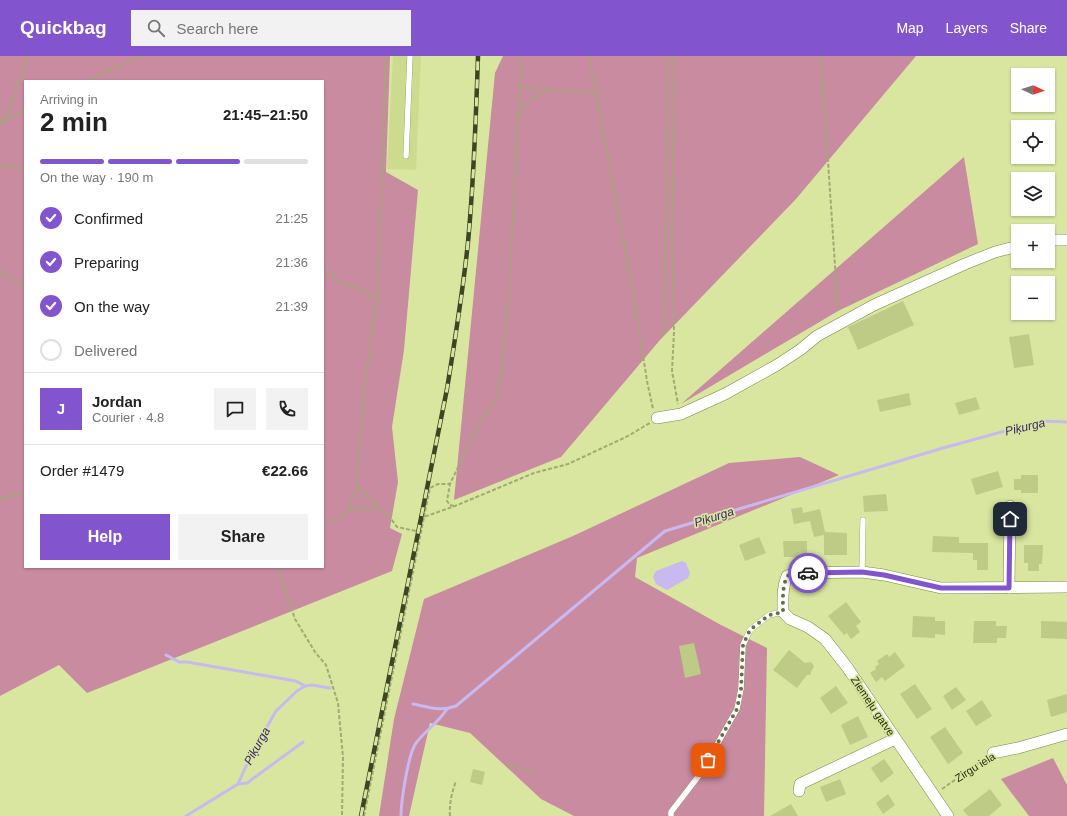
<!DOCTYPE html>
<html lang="en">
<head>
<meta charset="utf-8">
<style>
	body { margin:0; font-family:Arial,sans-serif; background:#f2f2f2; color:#222; height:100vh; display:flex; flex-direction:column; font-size:15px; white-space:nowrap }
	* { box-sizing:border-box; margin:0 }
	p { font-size:13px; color:#767676 }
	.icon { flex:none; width:22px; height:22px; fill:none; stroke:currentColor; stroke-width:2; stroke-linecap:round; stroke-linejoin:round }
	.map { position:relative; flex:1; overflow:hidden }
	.panel { position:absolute; left:24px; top:24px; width:300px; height:488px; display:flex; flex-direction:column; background:#fff; border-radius:0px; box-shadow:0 1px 3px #0004 }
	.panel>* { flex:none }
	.needle { width:26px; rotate:93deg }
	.tools { position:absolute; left:1011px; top:12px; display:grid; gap:8px }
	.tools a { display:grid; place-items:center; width:44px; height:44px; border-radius:0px; background:#fff; box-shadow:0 1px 3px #0004; font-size:20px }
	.pin { position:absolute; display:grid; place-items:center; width:34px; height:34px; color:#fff; margin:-17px; border-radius:8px; box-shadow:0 2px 6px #0006 }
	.courier { position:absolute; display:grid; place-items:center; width:40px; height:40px; margin:-20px; border:3px solid #8254cd; border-radius:50%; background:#fff; color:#222; box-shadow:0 1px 5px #0007 }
	.overview em { font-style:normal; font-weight:600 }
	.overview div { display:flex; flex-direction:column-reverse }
	.overview { display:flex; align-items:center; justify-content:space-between; height:68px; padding:0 16px }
	h1 { font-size:26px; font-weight:600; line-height:30px }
	.bar { display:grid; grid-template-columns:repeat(4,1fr); gap:6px 4px; align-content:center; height:48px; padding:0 16px }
	.bar i { height:5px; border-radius:3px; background:#e0e0e0 }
	.bar .selected { background:#8254cd }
	.bar p { grid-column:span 4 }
	.line { display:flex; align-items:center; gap:10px; padding:0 16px; border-top:1px solid #e0e0e0 }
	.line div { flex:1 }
	.round { display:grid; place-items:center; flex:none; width:42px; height:42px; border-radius:0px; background:#f2f2f2 }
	ol { padding:0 16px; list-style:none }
	li { display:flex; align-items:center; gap:12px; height:44px }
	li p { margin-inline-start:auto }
	li .icon { padding:4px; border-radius:50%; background:#8254cd; color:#fff; stroke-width:4 }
	li:last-child { color:#767676 }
	li i { width:22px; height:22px; border:2px solid #e0e0e0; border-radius:50% }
	.primary-button { display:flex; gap:8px; margin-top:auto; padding:8px 16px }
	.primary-button a { flex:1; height:46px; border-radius:0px; background:#8254cd; color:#fff; font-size:16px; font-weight:600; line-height:46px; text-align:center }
	.primary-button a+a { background:#f2f2f2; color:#222 }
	header { display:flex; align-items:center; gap:24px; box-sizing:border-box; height:56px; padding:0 20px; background:#8254cd; color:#fff }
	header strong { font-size:19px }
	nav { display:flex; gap:22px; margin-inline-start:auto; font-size:14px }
	.search { width:280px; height:36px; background:#f2f2f2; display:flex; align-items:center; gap:10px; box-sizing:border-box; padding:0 14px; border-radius:0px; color:#767676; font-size:15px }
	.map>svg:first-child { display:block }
	.built { fill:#cddb8f }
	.forest { fill:#c98ba0; fill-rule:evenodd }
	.water { fill:#c8b9f1 }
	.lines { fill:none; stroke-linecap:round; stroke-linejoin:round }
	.stream { stroke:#c8b9f1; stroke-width:3 }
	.building { fill:#bdcb86 }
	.lane-casing { stroke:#7a8644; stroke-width:6 }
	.street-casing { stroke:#7a8644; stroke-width:12 }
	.path { stroke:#a0ab72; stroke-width:2; stroke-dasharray:4 2; stroke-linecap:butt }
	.lane { stroke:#fff; stroke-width:5.5 }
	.street { stroke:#fff; stroke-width:11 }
	.rail-casing { stroke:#3f4524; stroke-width:4.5 }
	.rail { stroke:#d8e6a0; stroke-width:3; stroke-dasharray:9; stroke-linecap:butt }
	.done { stroke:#676f44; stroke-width:4; stroke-dasharray:0 7.2 }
	.route { stroke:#8254cd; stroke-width:5 }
	.labels { text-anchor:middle; stroke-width:3.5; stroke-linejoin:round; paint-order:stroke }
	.street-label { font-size:11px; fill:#2a2f13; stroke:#d8e6a0 }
	.water-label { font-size:12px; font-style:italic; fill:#3d2465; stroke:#d8e6a0 }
</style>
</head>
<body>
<header>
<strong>Quickbag</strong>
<div class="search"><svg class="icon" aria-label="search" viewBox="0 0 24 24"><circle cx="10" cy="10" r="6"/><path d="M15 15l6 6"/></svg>Search here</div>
<nav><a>Map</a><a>Layers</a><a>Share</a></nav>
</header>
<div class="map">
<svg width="1067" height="760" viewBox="0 0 1067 760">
	<rect width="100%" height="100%" fill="#d8e6a0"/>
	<polygon class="built" points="393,0 421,0 416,114 387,113"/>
	<g class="forest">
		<path d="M0 0H390L386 116 418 134 404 294 392 371 398 426 390 472 402 478 392 515 87 637 59 609 0 640ZM25 25H323V511H25Z"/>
		<polygon points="503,0 916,0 796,143 660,284 561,401 454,444 495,17"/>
		<polygon points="964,101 978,188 838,255 681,348"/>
		<polygon points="800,401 839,419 637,502 635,521 721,569 767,592 764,760 574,760 541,743 470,677 430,667 409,760 379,760 394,663 424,543 573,480 729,407"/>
		<polygon points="1053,702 1067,729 1067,760 1029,760 1001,723"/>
	</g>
	<polygon class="water" points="682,505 686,507 690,517 688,522 667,534 656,528 653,521 656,515"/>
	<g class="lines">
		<g class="stream">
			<polyline points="166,599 179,606 187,606 296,625 305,630"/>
			<path d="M413 648C429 651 440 656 456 650L665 475 943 392 1042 365 1067 366"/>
			<polyline points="238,728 247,727 303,686"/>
			<polyline points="186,760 238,728 253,695 276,655 297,635 305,630 312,629 330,632"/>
			<path d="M401 760C401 746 408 698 416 687 425 675 438 667 447 653"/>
		</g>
	</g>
	<g class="building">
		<polygon points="903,245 914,269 858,294 848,271"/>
		<polygon points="1029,278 1034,309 1014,312 1009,281"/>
		<polygon points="909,337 911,349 880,356 877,344"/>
		<polygon points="976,341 980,353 959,359 955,347"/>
		<polygon points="998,415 1003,431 976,439 971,423"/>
		<polygon points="1021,419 1038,419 1038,437 1021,437 1021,434 1014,434 1014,423 1021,423"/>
		<polygon points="886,438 888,455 864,456 863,440"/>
		<polygon points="802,451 803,457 820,453 825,476 847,477 847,499 824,499 824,479 814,481 810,465 794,468 791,453"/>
		<polygon points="933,480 959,481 959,487 988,487 988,514 977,514 977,504 973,504 973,497 932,496"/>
		<polygon points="759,481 766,497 745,505 739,489"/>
		<polygon points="783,485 807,485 807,501 784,501"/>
		<polygon points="1024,489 1043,489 1042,508 1039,508 1039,515 1028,515 1028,507 1024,507"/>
		<polygon points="846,546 861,566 856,570 860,576 851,583 847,577 844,579 828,560"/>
		<polygon points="913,560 935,561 935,565 945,565 945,579 935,578 935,582 912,581"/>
		<polygon points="974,565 996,565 996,570 1007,570 1006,582 997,582 997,587 973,587"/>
		<polygon points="1041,565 1067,566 1067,583 1041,582"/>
		<polygon points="694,587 701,618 685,622 679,590"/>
		<polygon points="789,594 805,607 811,606 814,610 810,619 807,619 797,632 773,614"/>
		<polygon points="895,596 905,610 885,625 882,621 876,626 870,617 876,613 875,611 879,608 877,605 887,598 889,601"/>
		<polygon points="915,628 932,653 917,663 900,638"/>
		<polygon points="836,630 848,647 831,658 820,642"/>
		<polygon points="956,631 966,644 952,654 943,640"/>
		<polygon points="1067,638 1067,656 1051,661 1047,644"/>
		<polygon points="982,644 992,660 976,670 966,655"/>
		<polygon points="858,660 868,681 850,689 841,669"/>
		<polygon points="945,671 963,697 948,708 930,681"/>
		<polygon points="884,703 894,717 881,727 871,712"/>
		<polygon points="473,713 485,716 482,729 470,726"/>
		<polygon points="840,723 846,738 826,746 820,731"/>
		<polygon points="990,733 1002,749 989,760 968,760 963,754"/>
		<polygon points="888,738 895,749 883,758 876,747"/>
		<polygon points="791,748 798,760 770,760"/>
	</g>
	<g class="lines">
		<g class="lane-casing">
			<g id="lane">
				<polyline points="406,100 410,0"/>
				<polyline points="862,516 863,464"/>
				<polyline points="671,760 671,756 701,717 737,653 741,633 743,589 750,574 769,559 783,556"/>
			</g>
		</g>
		<g class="street-casing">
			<g id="street">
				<polyline points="1048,184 1067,184"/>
				<polyline points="657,362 681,358 725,338 777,309 800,294 817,280 874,249 965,208 995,196 1018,190"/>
				<polyline points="1009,532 1010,450"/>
				<polyline points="993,697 1018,692 1067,678"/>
				<polyline points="799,735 800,728 895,683"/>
				<path d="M948 760 847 611 825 583 808 571 790 563 783 556C783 543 782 532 787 520L796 517 862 516 884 519 941 532 1067 531"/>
			</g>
		</g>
		<g class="path">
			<polyline points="589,0 632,229 647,325 653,353"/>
			<polyline points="675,0 672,178 674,276 672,315 678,348"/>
			<polyline points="821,0 838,255"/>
			<polyline points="87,25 125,7 144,0"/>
			<polyline points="519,30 549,34 596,37"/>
			<polyline points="518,59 531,44 548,34"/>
			<polyline points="3,65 22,21 27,0"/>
			<polyline points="0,67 25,54"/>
			<polyline points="0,110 25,110"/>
			<polyline points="323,212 339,226 359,233 377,243"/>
			<polyline points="0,215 25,230"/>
			<polyline points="664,279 668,0"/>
			<polyline points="357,432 372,442 378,452 389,460 397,471 421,476"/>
			<polyline points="0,443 25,437"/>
			<polyline points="454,450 450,449 447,445 450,428 477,371 496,344 502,315 508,250 522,0"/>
			<polyline points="349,453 378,452"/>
			<polyline points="424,461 430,432 438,428 450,428"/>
			<polyline points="323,467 341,462 349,453 351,442 357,432 359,389 364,336 377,243 386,0"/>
			<polyline points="281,511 281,523 295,563 315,596 326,609 338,647 343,701 342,760"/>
			<polyline points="508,708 533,716"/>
			<polyline points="942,733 986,702"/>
			<polyline points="364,760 424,461 455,450 534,417 568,408 626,381 650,367"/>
			<path d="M450 760C449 748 452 736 456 725"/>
		</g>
		<use href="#lane" class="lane"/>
		<use href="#street" class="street"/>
		<g class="rail-casing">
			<path id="rail" d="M361 760 447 333C455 284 463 235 468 186 474 124 476 62 478 0"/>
		</g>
		<use href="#rail" class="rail"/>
	</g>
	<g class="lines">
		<path class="done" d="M708 704 737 653 741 633 743 589 750 574 769 559 783 556C783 543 782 532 787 520L796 517H808"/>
		<polyline class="route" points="808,517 862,516 884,519 941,532 1009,532 1010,463"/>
	</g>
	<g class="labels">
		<g class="street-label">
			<text transform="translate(873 650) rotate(56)" y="4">Ziemeļu gatve</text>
			<text transform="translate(975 711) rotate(-32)" y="4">Zirgu iela</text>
		</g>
		<g class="water-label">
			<text transform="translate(1025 371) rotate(-13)" y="4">Piķurga</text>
			<text transform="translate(714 461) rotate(-17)" y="4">Piķurga</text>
			<text transform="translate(257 690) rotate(-61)" y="4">Piķurga</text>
		</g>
	</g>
</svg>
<div class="tools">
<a><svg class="needle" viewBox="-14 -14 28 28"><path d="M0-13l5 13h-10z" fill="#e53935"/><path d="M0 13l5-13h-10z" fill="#767676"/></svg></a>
<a><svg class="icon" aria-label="locate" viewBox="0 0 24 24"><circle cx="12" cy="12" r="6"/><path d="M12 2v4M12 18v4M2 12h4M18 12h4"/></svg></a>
<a><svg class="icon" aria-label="layers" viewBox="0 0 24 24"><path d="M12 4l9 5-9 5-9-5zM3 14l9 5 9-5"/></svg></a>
<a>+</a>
<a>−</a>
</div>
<div class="pin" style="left:708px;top:704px;background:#ea580c"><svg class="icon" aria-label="bag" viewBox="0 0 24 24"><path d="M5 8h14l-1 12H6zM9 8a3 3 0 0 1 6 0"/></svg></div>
<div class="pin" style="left:1010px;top:463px;background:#1f2937"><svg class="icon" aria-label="home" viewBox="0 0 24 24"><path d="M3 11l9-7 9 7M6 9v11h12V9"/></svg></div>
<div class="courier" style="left:808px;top:517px"><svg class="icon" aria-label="car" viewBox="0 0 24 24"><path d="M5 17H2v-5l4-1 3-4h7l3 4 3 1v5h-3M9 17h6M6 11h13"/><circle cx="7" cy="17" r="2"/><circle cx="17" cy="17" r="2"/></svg></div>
<section class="panel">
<div class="overview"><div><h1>2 min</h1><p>Arriving in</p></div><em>21:45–21:50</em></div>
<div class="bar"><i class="selected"></i><i class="selected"></i><i class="selected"></i><i></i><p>On the way · 190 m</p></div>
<ol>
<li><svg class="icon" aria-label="check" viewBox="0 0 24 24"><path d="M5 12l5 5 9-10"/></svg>Confirmed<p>21:25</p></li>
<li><svg class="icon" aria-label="check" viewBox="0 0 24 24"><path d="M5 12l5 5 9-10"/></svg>Preparing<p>21:36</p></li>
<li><svg class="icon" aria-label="check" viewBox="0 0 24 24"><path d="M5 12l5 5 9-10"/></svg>On the way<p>21:39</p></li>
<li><i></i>Delivered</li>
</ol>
<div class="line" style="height:72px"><b class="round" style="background:#8254cd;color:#fff">J</b><div><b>Jordan</b><p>Courier · 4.8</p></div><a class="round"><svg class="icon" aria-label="chat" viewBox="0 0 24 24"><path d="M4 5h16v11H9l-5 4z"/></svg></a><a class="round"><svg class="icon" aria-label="phone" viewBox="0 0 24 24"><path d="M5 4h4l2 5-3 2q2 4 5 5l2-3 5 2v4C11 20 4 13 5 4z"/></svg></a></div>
<div class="line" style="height:52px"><div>Order #1479</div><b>€22.66</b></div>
<div class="primary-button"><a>Help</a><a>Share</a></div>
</section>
</div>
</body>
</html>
